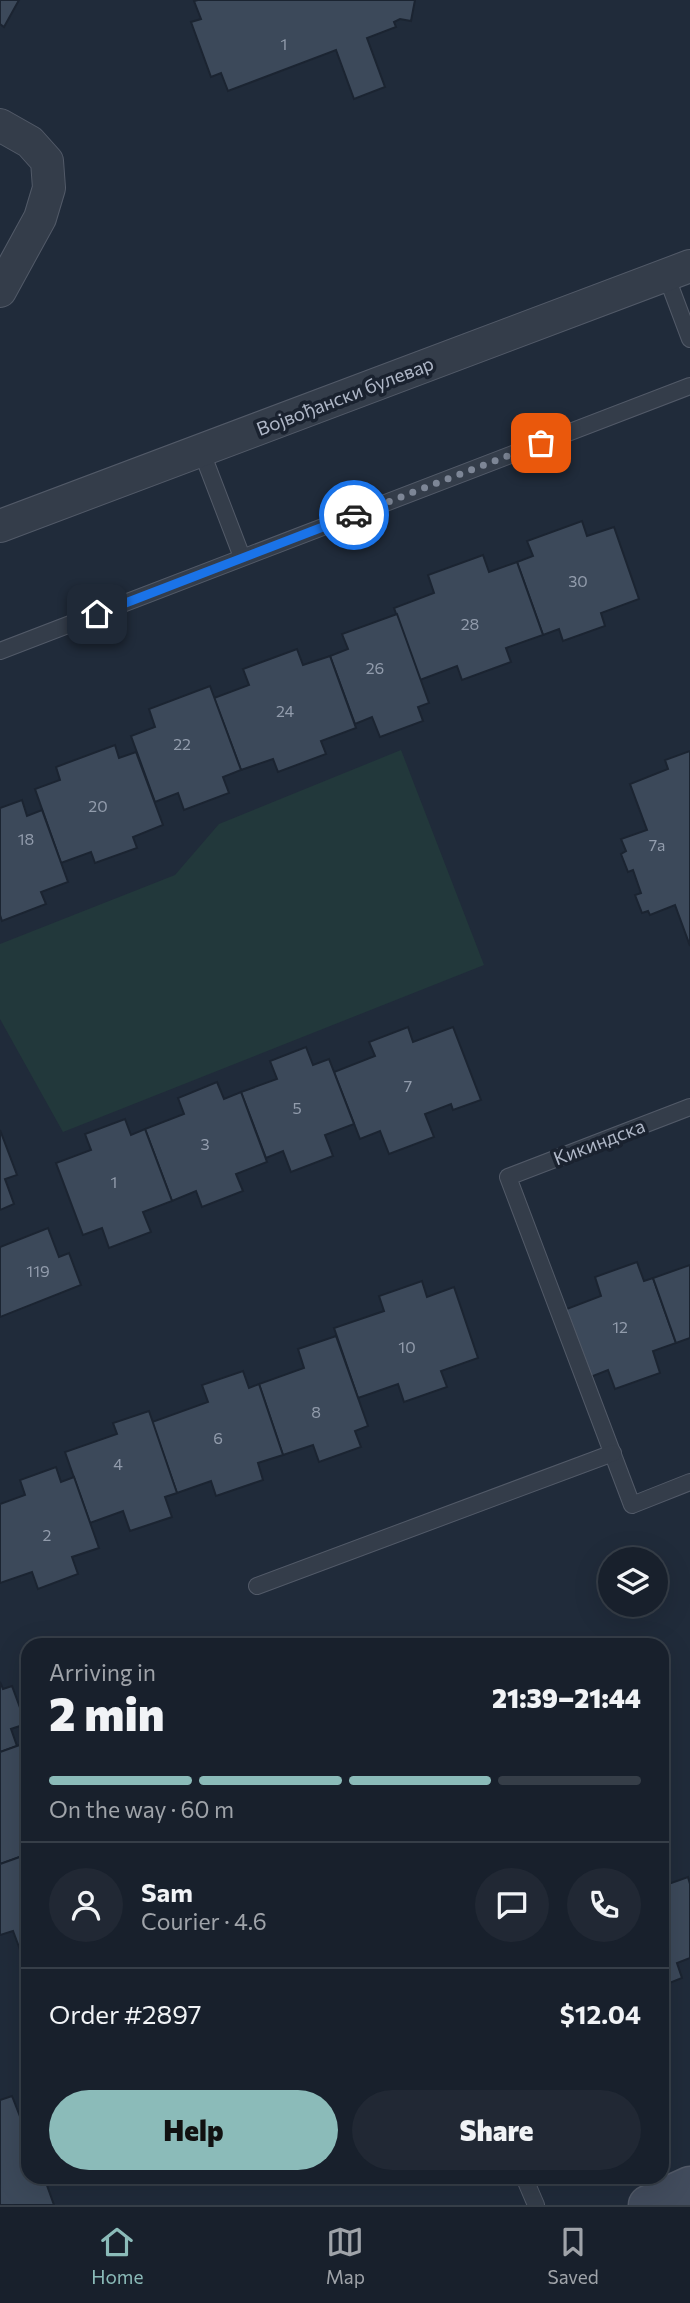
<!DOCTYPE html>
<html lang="en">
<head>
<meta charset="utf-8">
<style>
	body { margin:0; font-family:Commissioner,sans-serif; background:#212834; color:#f1f3f6; height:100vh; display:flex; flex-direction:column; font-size:26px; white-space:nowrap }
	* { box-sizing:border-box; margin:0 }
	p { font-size:23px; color:#9fa3a9 }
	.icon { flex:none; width:38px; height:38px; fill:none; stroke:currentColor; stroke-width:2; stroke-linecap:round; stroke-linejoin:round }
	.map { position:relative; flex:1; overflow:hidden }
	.sheet { position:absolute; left:21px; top:1638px; width:648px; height:546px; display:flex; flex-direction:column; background:#18202c; border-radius:21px; box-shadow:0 7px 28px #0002,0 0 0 2px #363e48 }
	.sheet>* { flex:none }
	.fabs { position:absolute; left:598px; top:1547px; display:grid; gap:14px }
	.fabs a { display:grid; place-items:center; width:70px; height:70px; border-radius:50%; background:#18202c; box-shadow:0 7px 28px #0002,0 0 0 2px #363e48; font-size:35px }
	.pin { position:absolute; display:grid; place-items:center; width:60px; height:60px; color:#fff; margin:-30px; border-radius:14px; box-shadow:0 4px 10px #0006 }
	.courier { position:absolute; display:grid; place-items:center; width:70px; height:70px; margin:-35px; border:5px solid #1a73e8; border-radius:50%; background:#fff; color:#222; box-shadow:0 2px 9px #0007 }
	.headline em { font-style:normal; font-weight:800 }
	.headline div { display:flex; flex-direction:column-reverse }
	.headline { display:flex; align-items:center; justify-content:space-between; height:119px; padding:0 28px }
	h1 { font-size:46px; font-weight:800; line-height:52px }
	.bar { display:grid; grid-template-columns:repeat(4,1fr); gap:10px 7px; align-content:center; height:84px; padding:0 28px }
	.bar i { height:9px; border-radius:5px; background:#363e48 }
	.bar .active { background:#8bbbb9 }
	.bar p { grid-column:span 4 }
	.line { display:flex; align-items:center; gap:18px; padding:0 28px; border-top:2px solid #363e48 }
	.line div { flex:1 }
	.round { display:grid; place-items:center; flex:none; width:74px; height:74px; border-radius:37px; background:#212834 }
	.cta { display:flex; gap:14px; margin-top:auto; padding:14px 28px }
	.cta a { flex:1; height:80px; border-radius:42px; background:#8bbbb9; color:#111; font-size:28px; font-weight:800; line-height:80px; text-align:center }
	.cta a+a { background:#212834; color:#f1f3f6 }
	.tabs { display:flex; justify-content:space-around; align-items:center; height:98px; border-top:2px solid #363e48; background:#18202c; font-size:19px; color:#9fa3a9 }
	.tabs a { display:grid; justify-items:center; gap:4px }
	.tabs .active { color:#8bbbb9 }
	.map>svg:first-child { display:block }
	.green { fill:#22383b }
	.building { fill:#3c495a; stroke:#1b2431; stroke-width:2 }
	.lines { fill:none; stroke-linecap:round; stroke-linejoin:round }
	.service-casing { stroke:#525a68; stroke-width:18 }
	.minor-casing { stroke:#525a68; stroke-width:34 }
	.secondary-casing { stroke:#525a68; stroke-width:41 }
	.service { stroke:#343d4a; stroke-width:16 }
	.minor { stroke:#343d4a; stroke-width:32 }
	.secondary { stroke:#424c5d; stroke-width:38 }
	.done { stroke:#7d8696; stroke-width:7; stroke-dasharray:0 12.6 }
	.route { stroke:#1a73e8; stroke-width:9 }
	.labels { text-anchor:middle; stroke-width:7; stroke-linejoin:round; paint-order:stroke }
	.number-label { font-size:16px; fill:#929cac }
	.street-label { font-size:19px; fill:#afb7c7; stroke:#1a222f }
</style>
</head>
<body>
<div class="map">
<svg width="690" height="2205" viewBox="0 0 690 2205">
	<rect width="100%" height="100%" fill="#202b3a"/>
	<polygon class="green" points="401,750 484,965 63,1132 0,1019 0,944 175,875 219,824"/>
	<g class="building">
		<polygon points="0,0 19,0 4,27 0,24"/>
		<polygon points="198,0 415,0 411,21 400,19 394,22 396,27 367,38 385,87 354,99 336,50 228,91 221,73 211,77 191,22 201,19 194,1"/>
		<polygon points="582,521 587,536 614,527 639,599 601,613 605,626 563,641 559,629 543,635 517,562 533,556 527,541"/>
		<polygon points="483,555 489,572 517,562 543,635 506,648 511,662 462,680 457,666 420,680 394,608 434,593 428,575"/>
		<polygon points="397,614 429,703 418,707 423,721 380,737 372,717 355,724 330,656 348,649 342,634"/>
		<polygon points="297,649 303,665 330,656 356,728 321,741 326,754 278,772 273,759 241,770 214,698 249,685 243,669"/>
		<polygon points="210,686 241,770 223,777 229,793 184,810 178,793 155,802 131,736 155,727 149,709"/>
		<polygon points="115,745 119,758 136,752 163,825 133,837 137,848 95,863 91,852 61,863 35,789 60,780 56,767"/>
		<polygon points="690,751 690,946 675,905 650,915 648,911 642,913 635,895 641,893 633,870 628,872 621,854 626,851 621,839 647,830 630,784 668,769 665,760"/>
		<polygon points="22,800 27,816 42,810 68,882 41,892 46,904 2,921 0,915 0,808"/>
		<polygon points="408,1027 413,1042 453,1027 481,1100 453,1110 451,1104 425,1114 434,1137 389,1154 380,1131 360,1139 334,1072 375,1056 369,1042"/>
		<polygon points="306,1047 313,1065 329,1059 354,1124 325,1135 333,1156 291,1172 283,1151 266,1158 241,1092 277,1079 270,1061"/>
		<polygon points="217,1082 224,1099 241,1092 267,1162 236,1174 243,1191 202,1207 196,1191 172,1201 145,1129 184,1114 178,1098"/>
		<polygon points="125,1119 131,1135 145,1129 172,1201 143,1212 151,1232 109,1248 102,1228 83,1235 56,1163 91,1150 85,1134"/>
		<polygon points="0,1130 17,1175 5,1179 14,1204 0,1210"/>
		<polygon points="48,1228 59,1257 69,1253 81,1285 0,1317 0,1247"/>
		<polygon points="637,1262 644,1281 653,1278 676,1343 653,1351 660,1373 615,1389 608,1370 588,1378 564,1310 601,1296 595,1277"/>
		<polygon points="690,1265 690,1338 676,1343 653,1278"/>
		<polygon points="422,1281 427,1297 454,1287 478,1358 441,1371 447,1387 404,1402 398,1384 358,1398 334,1328 384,1311 379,1296"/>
		<polygon points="336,1336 368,1426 355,1431 361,1447 319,1462 313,1445 283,1455 259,1384 304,1368 298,1349"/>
		<polygon points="243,1371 249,1388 259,1384 283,1455 258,1463 263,1480 216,1496 211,1481 177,1493 152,1422 208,1402 202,1385"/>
		<polygon points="149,1411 177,1493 165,1497 172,1517 130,1531 123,1511 90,1523 65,1452 117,1434 113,1423"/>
		<polygon points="56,1467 61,1482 74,1477 99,1548 72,1557 78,1574 38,1589 32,1572 0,1583 0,1504 25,1495 20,1480"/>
		<polygon points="0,1682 3,1689 12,1686 26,1724 11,1729 17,1746 0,1752"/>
		<polygon points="28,1742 28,1854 0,1864 0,1752"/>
		<polygon points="28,1854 28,1971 13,1931 0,1935 0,1864"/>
		<polygon points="688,1877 690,1884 690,1958 677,1963 682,1978 662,1986 662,1881 663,1886"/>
		<polygon points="12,2096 28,2137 28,2177 44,2177 54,2205 0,2205 0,2100"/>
	</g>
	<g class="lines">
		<g class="service-casing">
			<g id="service">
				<polyline points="666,275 690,339"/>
				<polyline points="201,450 242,557"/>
				<polyline points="0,651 690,386"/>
				<polyline points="690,1107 508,1177 632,1505 690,1482"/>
				<polyline points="257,1586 613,1453"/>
				<polyline points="524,2177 536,2205"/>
			</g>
		</g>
		<g class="minor-casing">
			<g id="minor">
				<polyline points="0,125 30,142 47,161 49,188 40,218 0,291"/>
				<polyline points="0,526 690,266"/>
			</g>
		</g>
		<g class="secondary-casing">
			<polyline id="secondary" points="648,2205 690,2186"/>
		</g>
		<use href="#service" class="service"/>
		<use href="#minor" class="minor"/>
		<use href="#secondary" class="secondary"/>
	</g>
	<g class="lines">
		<polyline class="done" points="354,515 541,443"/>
		<polyline class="route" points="97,614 354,515"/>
	</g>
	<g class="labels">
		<g class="number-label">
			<text x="284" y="50">1</text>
			<text x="578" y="587">30</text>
			<text x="470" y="630">28</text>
			<text x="375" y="674">26</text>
			<text x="285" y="717">24</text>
			<text x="182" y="750">22</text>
			<text x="98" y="812">20</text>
			<text x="26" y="845">18</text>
			<text x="657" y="851">7a</text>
			<text x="408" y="1092">7</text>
			<text x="297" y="1114">5</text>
			<text x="205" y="1150">3</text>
			<text x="114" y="1188">1</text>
			<text x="38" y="1277">119</text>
			<text x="620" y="1333">12</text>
			<text x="407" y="1353">10</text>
			<text x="316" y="1418">8</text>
			<text x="218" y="1444">6</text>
			<text x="118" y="1470">4</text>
			<text x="47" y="1541">2</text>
		</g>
		<g class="street-label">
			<text transform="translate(345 396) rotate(-21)" y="7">Војвођански булевар</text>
			<text transform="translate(599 1142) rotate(-21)" y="7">Кикиндска</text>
		</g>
	</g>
</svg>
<div class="fabs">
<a><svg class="icon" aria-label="layers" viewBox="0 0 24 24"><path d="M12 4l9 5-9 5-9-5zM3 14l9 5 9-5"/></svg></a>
</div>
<div class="pin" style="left:541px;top:443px;background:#ea580c"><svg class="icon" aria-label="bag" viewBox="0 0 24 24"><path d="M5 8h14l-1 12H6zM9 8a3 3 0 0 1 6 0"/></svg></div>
<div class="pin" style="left:97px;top:614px;background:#1f2937"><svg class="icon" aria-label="home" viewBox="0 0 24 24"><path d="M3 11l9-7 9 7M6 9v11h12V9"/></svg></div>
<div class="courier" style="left:354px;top:515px"><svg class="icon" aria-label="car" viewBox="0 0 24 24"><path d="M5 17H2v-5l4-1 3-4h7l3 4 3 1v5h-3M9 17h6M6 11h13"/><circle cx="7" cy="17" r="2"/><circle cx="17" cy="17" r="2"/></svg></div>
<section class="sheet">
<div class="headline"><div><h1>2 min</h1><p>Arriving in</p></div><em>21:39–21:44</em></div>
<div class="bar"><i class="active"></i><i class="active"></i><i class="active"></i><i></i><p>On the way · 60 m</p></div>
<div class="line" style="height:126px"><a class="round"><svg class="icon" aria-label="person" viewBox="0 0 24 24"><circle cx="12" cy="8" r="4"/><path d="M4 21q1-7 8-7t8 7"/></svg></a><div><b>Sam</b><p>Courier · 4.6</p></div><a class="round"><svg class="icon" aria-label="chat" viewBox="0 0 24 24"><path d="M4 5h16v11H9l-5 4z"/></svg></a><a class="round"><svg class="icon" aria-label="phone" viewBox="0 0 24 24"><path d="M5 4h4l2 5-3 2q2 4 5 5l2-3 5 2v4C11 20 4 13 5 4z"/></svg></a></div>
<div class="line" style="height:91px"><div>Order #2897</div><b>$12.04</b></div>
<div class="cta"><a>Help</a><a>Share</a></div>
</section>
</div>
<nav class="tabs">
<a class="active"><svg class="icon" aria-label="home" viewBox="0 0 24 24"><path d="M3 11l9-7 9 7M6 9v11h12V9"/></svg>Home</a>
<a><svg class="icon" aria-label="map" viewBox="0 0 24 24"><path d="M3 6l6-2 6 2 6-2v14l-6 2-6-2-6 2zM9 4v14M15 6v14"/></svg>Map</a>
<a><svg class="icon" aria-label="saved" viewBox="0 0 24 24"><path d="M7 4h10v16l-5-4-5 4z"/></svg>Saved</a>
</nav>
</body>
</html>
